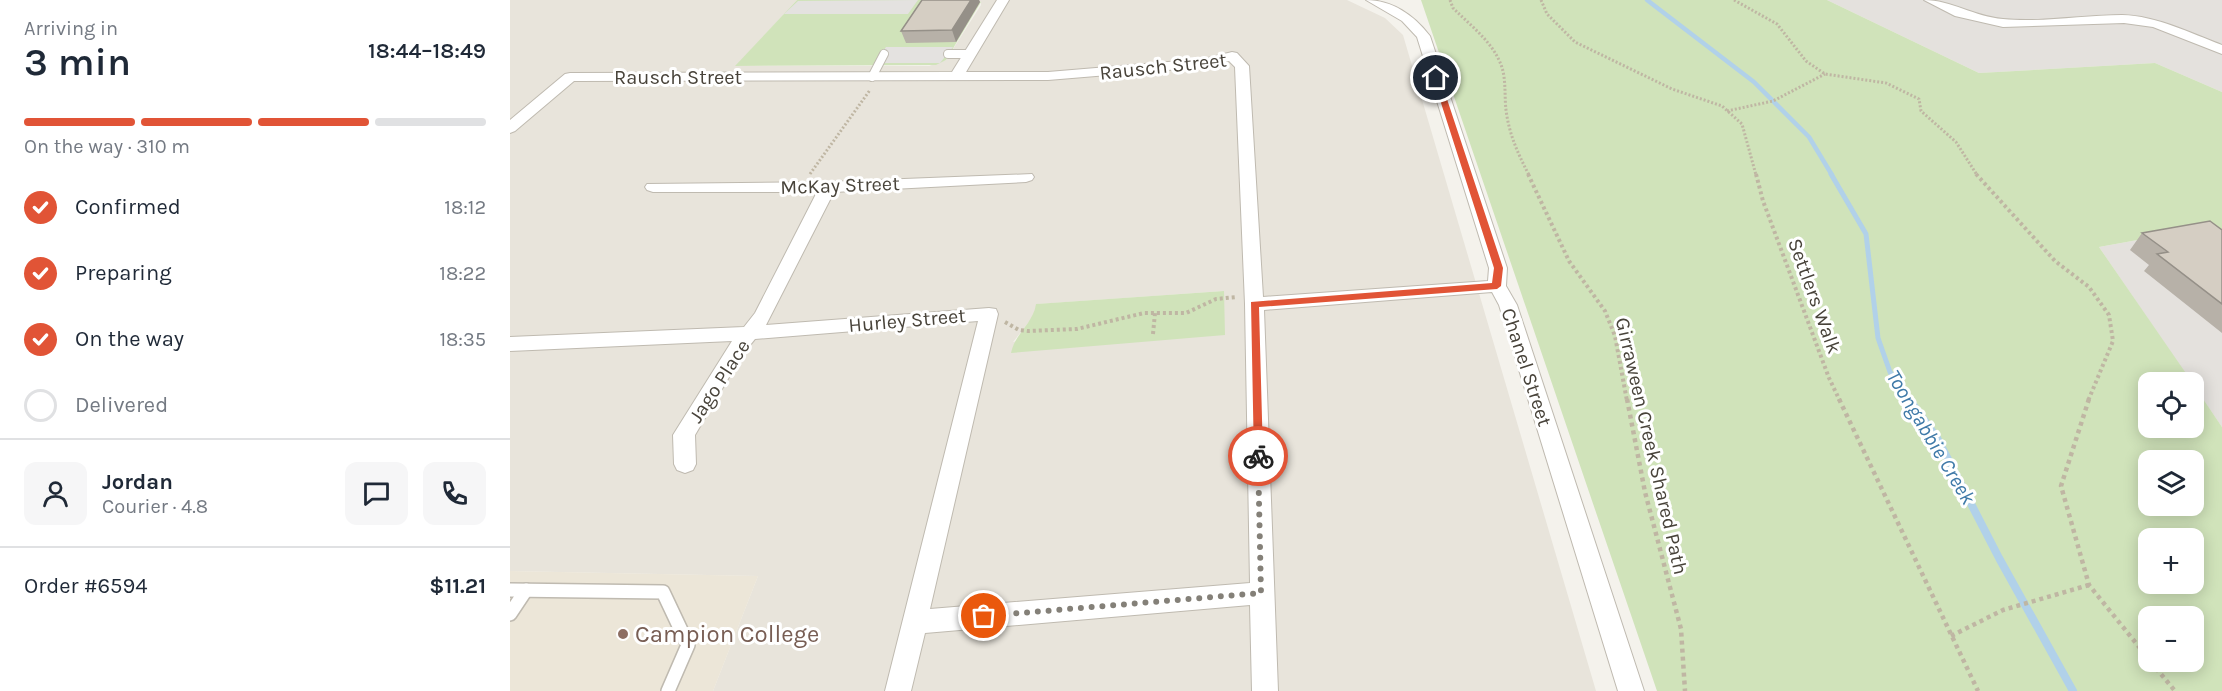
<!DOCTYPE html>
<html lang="en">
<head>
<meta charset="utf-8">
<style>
	body { margin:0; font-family:Karla,sans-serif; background:#f6f6f7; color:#1f2937; height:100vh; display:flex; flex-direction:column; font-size:22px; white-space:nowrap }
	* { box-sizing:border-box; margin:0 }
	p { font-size:20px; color:#747a83 }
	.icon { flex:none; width:33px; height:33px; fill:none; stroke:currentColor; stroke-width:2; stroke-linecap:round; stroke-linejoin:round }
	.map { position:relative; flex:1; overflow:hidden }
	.details { display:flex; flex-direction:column; background:#fff; width:510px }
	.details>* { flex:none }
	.buttons { position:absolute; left:1628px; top:372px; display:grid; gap:12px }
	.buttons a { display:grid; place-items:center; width:66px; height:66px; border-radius:12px; background:#fff; box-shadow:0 3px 15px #0003; font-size:30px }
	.pin { position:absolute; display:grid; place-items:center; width:51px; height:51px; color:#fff; margin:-26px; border:3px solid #fff; border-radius:50%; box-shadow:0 2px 6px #0007 }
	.courier { position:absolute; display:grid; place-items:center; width:60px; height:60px; margin:-30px; border:4px solid #e15436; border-radius:50%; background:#fff; color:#222; box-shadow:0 2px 8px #0007 }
	.head em { font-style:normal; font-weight:600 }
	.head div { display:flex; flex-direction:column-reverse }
	.head { display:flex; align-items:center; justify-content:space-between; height:102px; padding:0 24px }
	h1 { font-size:39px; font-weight:600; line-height:45px }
	.bar { display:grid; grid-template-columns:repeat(4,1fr); gap:9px 6px; align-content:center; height:72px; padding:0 24px }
	.bar i { height:8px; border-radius:4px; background:#e0e1e3 }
	.bar .on { background:#e15436 }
	.bar p { grid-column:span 4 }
	.line { display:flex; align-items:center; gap:15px; padding:0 24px; border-top:2px solid #e0e1e3 }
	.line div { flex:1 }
	.round { display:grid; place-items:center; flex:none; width:63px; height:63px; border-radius:12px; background:#f6f6f7 }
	ol { padding:0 24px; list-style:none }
	li { display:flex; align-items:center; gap:18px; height:66px }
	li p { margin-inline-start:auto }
	li .icon { padding:6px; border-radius:50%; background:#e15436; color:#fff; stroke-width:4 }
	li:last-child { color:#747a83 }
	li i { width:33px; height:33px; border:3px solid #e0e1e3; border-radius:50% }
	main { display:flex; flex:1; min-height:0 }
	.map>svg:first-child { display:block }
	.residential { fill:#e8e4db; fill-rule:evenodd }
	.industrial { fill:#e4e1dd }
	.education { fill:#ece6d8 }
	.green { fill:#d0e3ba; fill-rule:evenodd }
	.parking { fill:#e4e2e0 }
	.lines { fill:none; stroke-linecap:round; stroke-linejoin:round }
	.stream-far2 { stroke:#b1d1e9; stroke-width:4.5 }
	.stream-far1 { stroke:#b1d1e9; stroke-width:5 }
	.stream { stroke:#b1d1e9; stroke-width:8 }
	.lane-far1-casing { stroke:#bfbab0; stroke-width:10 }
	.lane-casing { stroke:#bfbab0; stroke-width:16 }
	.street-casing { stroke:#bfbab0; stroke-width:2 }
	.path-far2 { stroke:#bfb6a3; stroke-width:3; stroke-dasharray:2 2; stroke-linecap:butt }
	.path-far1 { stroke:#bfb6a3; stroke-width:4; stroke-dasharray:3 3; stroke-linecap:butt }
	.path { stroke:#bfb6a3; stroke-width:4.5; stroke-dasharray:4 4; stroke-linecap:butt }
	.lane-far1 { stroke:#fff; stroke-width:8 }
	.lane { stroke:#fff; stroke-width:13 }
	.street { fill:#fff; fill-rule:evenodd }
	.wall { fill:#b7b1a8 }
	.shaded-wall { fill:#959088 }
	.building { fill:#d5cec3; stroke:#959088; stroke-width:1.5 }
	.route { fill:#e15436 }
	.done { stroke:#848078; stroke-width:6; stroke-dasharray:0 10.8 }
	.education-dot { fill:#8d6e63; stroke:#fff; stroke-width:2 }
	.labels { text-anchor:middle; stroke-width:6; stroke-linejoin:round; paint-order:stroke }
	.street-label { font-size:20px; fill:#48433a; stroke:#fff }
	.water-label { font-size:21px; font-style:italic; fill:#3f7aa8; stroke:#fff }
	.near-education-label { font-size:24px; fill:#785e54; stroke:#fff; text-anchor:start }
</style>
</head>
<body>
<main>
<section class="details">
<div class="head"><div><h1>3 min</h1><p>Arriving in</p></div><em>18:44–18:49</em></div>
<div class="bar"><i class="on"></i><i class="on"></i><i class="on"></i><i></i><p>On the way · 310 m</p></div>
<ol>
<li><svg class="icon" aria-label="check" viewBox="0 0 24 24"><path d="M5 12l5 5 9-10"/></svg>Confirmed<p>18:12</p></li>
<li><svg class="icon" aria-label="check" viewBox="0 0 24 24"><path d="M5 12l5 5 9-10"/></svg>Preparing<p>18:22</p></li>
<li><svg class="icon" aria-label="check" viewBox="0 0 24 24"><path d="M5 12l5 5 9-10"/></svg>On the way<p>18:35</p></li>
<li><i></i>Delivered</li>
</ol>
<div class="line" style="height:108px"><a class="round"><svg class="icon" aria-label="person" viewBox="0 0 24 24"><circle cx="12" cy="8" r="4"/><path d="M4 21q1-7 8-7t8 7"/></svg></a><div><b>Jordan</b><p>Courier · 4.8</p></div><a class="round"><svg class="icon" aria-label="chat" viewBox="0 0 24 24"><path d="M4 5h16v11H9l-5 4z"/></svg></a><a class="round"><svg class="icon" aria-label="phone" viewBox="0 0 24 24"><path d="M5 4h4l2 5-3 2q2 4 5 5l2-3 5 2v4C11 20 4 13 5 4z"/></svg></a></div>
<div class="line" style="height:78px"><div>Order #6594</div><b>$11.21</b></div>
</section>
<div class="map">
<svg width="1712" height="691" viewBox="0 0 1712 691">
	<rect width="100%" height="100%" fill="#f4f2ec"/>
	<path class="residential" d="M0 0H287L226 66H419L436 60 471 5V2L465 0H837L875 18 893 35 1086 691H203L248 576 0 571ZM714 291 503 342 522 318 527 304Z"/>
	<g class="industrial">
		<polygon points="1317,0 1712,0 1712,92 1645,63 1469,73"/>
		<polygon points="1677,231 1712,257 1712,427 1589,247"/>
	</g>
	<polygon class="education" points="0,571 248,576 203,691 0,691"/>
	<g class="green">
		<polygon points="287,0 465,0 471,2 436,60 426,65 225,66"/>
		<path d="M911 0H1317L1469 73 1645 63 1712 92V257L1677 231 1589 247 1682 382H1638V428H1683V384L1712 427V691H1147ZM1638 460H1683V506H1638ZM1638 538H1683V584H1638ZM1638 616H1683V662H1638Z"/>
		<path d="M714 291 715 335 501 353C505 333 523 324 526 304Z"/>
	</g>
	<g class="parking">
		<polygon points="408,0 398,14 274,14 288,1"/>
		<polygon points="376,47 443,47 430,63 374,63 377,58 368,58"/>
	</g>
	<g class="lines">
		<polyline class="stream-far2" points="1137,0 1244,82 1299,137 1322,175"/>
		<polyline class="stream-far1" points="1321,174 1356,234 1368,338 1380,372 1400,401"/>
		<polyline class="stream" points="1399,399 1427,438 1489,558 1563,691"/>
		<g class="lane-far1-casing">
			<g id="lane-far1">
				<polyline points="438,54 460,54"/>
				<polyline points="362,77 374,54"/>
			</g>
		</g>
		<g class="lane-casing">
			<g id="lane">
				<polyline points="0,590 153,592 178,645 158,691"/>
				<polyline points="0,614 16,590"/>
			</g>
		</g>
		<g class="street-casing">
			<g id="street">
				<path d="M487 0H499L456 72H538L694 59 722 52 727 53 739 66 753 297 978 281 979 268 907 37 892 21 856 0C882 0 904 15 920 36L997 268 996 286 1007 305 1134 691H1108L989 305 982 292 754 310 768 691H742L740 605 415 633 401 691H375L468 321 245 339 232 355 185 435 186 464 183 470 175 473 167 470 164 464 163 435 222 341 0 351V337L234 327 245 313 307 192H143L137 190 135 187 137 184 318 182 522 174 524 177 522 180 516 182 324 192 256 325 479 308 486 309 488 314 420 609 740 583 735 304 725 67 719 61 694 67 538 80 64 81 5 131 0 133V120L55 74 60 73 442 72Z"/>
				<path d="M1414 0C1441 0 1465 17 1493 19 1530 23 1574 15 1612 15 1647 16 1680 33 1712 45V54L1643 27 1614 23 1493 27 1445 16Z"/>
			</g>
		</g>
		<g class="path-far2">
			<path d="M940 0 943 8C959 24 979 39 989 60 997 76 994 93 996 110 999 134 1008 154 1019 175"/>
			<polyline points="1031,0 1037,14 1065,42 1162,89 1212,106 1232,124 1246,175"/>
			<polyline points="1224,0 1267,24 1296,61 1315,74 1376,83 1409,99 1411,111 1446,142 1467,175"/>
			<polyline points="1217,111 1263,101 1315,74"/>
			<polyline points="300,174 360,90"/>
		</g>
		<g class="path-far1">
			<polyline points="1018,174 1059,261 1095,311 1105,336 1117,401"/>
			<polyline points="1246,174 1253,201 1319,378 1330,401"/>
			<polyline points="1466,174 1545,261 1579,287 1599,315 1603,341 1578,401"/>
			<polyline points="495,322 509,330 518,331 567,329 634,313 676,313 706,299 727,297"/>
			<polyline points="643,334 645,313"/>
		</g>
		<g class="path">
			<polyline points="1117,399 1135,492 1171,629 1175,691"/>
			<polyline points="1329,399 1468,691"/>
			<polyline points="1579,399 1551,486 1579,585 1638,658"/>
			<polyline points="1441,636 1493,610 1579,585"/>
			<polyline points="1641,662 1665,691"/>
		</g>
		<use href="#lane-far1" class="lane-far1"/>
		<use href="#lane" class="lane"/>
		<use href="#street" class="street"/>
	</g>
	<g class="wall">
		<polygon points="412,0 469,0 470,2 446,42 396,43 391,31"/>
		<polygon points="1712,230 1712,333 1634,271 1639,265 1620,250 1632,233"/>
	</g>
	<polygon class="shaded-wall" points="461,0 469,0 470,2 446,42 442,30"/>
	<g class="building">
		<polygon points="412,0 461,0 442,30 391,31"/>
		<polygon points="1700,221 1712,230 1712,304 1647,254 1658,252 1632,233"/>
	</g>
	<polygon class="route" points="926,76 930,78 993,268 991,286 987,289 749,307 753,456 751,459 744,459 741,302 982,283 984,268 923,78"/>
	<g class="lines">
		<polyline class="done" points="474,616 751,593 748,456"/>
	</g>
	<circle class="education-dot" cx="113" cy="634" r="6"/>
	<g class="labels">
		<g class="street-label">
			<text transform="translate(653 66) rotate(-6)" y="7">Rausch Street</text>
			<text x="168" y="84">Rausch Street</text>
			<text transform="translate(330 185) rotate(-2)" y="7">McKay Street</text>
			<text transform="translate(1305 296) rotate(70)" y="7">Settlers Walk</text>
			<text transform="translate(397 320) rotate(-5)" y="7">Hurley Street</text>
			<text transform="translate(1017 367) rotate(72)" y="7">Chanel Street</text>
			<text transform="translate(209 381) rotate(-57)" y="7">Jago Place</text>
			<text transform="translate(1142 446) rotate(77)" y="7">Girraween Creek Shared Path</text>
		</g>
		<g class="water-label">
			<text transform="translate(1421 437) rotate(59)" y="7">Toongabbie Creek</text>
		</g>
		<g class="near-education-label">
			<text x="125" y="642">Campion College</text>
		</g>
	</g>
</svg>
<div class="buttons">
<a><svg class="icon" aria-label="locate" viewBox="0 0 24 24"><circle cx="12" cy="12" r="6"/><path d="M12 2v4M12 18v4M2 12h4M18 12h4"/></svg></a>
<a><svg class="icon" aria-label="layers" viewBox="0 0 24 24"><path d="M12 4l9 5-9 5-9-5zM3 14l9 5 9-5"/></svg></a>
<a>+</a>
<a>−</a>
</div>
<div class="pin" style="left:474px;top:616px;background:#ea580c"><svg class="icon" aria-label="bag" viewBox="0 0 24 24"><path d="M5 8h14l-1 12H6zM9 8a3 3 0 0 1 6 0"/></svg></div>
<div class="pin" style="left:926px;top:78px;background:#1f2937"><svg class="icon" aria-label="home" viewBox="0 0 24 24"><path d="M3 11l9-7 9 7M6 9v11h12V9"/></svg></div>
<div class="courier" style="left:748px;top:456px"><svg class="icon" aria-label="bike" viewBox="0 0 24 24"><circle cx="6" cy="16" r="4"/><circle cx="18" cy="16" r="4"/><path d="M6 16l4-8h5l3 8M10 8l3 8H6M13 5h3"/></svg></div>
</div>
</main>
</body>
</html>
